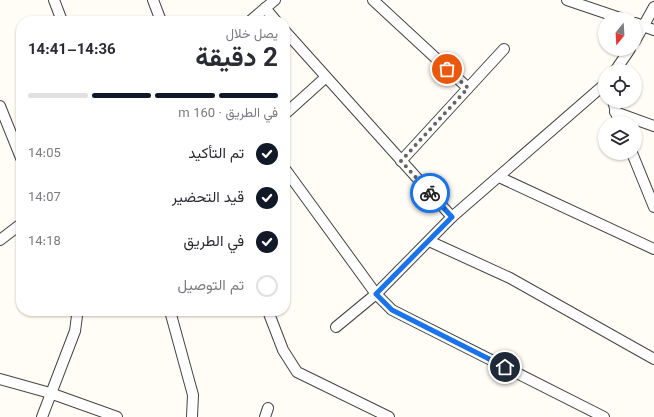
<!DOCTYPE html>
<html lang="ar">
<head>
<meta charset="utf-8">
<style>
	body { margin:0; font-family:Georgia,Vazirmatn,serif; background:#f2f2f3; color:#2b2b33; direction:rtl; height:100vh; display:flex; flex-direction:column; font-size:15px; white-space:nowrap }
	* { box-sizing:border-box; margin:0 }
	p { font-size:13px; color:#7c7c81 }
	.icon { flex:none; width:22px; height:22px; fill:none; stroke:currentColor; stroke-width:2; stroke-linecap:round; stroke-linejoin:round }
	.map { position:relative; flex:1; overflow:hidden; direction:ltr }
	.sheet { position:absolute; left:16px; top:16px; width:274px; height:300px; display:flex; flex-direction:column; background:#fff; border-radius:16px; box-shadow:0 1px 3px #0004; direction:rtl }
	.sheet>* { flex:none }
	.needle { width:26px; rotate:198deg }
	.buttons { position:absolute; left:598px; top:12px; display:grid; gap:8px }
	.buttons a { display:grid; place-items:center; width:44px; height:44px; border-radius:50%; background:#fff; box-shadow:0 1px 3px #0004; font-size:20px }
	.pin { position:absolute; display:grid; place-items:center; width:34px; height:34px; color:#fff; margin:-17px; border:2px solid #fff; border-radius:50%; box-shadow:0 1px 4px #0007 }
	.courier { position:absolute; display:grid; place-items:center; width:40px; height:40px; margin:-20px; border:3px solid #1a73e8; border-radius:50%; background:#fff; color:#222; box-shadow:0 1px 5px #0007 }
	.head em { font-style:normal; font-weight:700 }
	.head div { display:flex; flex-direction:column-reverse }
	.head { display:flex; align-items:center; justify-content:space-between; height:68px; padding:0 12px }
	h1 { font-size:26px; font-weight:700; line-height:30px }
	.bar { display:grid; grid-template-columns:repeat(4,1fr); gap:6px 4px; align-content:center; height:48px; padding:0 12px }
	.bar i { height:5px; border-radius:3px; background:#e1e1e2 }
	.bar .on { background:#111827 }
	.bar p { grid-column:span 4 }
	ol { padding:0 12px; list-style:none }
	li { display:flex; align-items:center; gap:12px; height:44px }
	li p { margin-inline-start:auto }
	li .icon { padding:4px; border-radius:50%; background:#111827; color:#fff; stroke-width:4 }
	li:last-child { color:#7c7c81 }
	li i { width:22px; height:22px; border:2px solid #e1e1e2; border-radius:50% }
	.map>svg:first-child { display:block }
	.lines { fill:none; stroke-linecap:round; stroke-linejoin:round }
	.minor-casing { stroke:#444; stroke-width:12 }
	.minor { stroke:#fff; stroke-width:10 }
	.done { stroke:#646461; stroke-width:4; stroke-dasharray:0 7.2 }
	.route { stroke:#1a73e8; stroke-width:5 }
</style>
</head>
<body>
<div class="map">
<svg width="654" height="417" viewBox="0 0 654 417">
	<rect width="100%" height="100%" fill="#fffdf5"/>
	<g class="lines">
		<g class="minor-casing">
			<g id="minor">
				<polyline points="54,0 62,21"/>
				<polyline points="153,0 161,21"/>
				<polyline points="373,0 468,88"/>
				<polyline points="567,0 623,19"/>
				<polyline points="265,8 276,21"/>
				<polyline points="250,21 275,0"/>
				<polyline points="635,23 654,30"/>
				<polyline points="285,31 452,217"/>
				<polyline points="635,41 654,7"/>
				<polyline points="615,71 630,49"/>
				<polyline points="613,101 619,123"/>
				<polyline points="0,106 21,158"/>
				<polyline points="615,112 654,126"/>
				<polyline points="285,114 325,78"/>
				<polyline points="632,153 654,207"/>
				<polyline points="401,161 504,49"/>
				<polyline points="285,169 376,294 392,310 604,417"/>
				<polyline points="499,177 654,249"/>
				<polyline points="0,240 21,224"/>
				<polyline points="429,241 510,278 654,359"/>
				<polyline points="170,311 193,395 192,417"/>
				<polyline points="268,311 283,350 297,372 389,417"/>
				<polyline points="336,327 376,294 452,217 605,84"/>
				<polyline points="0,379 50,393 117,417"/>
				<polyline points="42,417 75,331 77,316 75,311"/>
				<polyline points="265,417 268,408"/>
			</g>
		</g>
		<use href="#minor" class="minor"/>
	</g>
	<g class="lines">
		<polyline class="done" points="430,193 401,161 468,88 447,69"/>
		<polyline class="route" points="430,193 452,217 376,294 392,310 505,367"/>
	</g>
</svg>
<div class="buttons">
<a><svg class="needle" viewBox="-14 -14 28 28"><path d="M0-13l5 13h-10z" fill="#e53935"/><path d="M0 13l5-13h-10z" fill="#7c7c81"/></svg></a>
<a><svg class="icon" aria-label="locate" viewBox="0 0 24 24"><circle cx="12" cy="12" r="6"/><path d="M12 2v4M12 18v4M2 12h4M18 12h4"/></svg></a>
<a><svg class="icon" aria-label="layers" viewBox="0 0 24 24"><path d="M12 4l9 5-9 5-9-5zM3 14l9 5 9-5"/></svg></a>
</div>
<div class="pin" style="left:447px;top:69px;background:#ea580c"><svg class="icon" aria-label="bag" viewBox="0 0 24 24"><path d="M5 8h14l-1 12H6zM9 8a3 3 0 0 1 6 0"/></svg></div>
<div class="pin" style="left:505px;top:367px;background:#1f2937"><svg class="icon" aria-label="home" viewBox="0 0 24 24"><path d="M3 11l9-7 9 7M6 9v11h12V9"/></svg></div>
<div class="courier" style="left:430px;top:193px"><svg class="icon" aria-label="bike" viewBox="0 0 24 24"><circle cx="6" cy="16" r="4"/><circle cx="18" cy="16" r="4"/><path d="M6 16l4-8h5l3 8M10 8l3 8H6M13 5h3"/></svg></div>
<section class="sheet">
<div class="head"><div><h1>2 دقيقة</h1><p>يصل خلال</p></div><em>14:36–14:41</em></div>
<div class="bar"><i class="on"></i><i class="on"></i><i class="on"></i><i></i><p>في الطريق · 160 m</p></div>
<ol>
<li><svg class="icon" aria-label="check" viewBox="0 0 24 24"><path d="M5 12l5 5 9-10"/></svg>تم التأكيد<p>14:05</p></li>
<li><svg class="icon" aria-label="check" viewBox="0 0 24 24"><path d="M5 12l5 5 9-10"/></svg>قيد التحضير<p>14:07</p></li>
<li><svg class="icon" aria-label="check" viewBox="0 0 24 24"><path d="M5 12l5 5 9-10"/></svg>في الطريق<p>14:18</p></li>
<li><i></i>تم التوصيل</li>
</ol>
</section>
</div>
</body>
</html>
